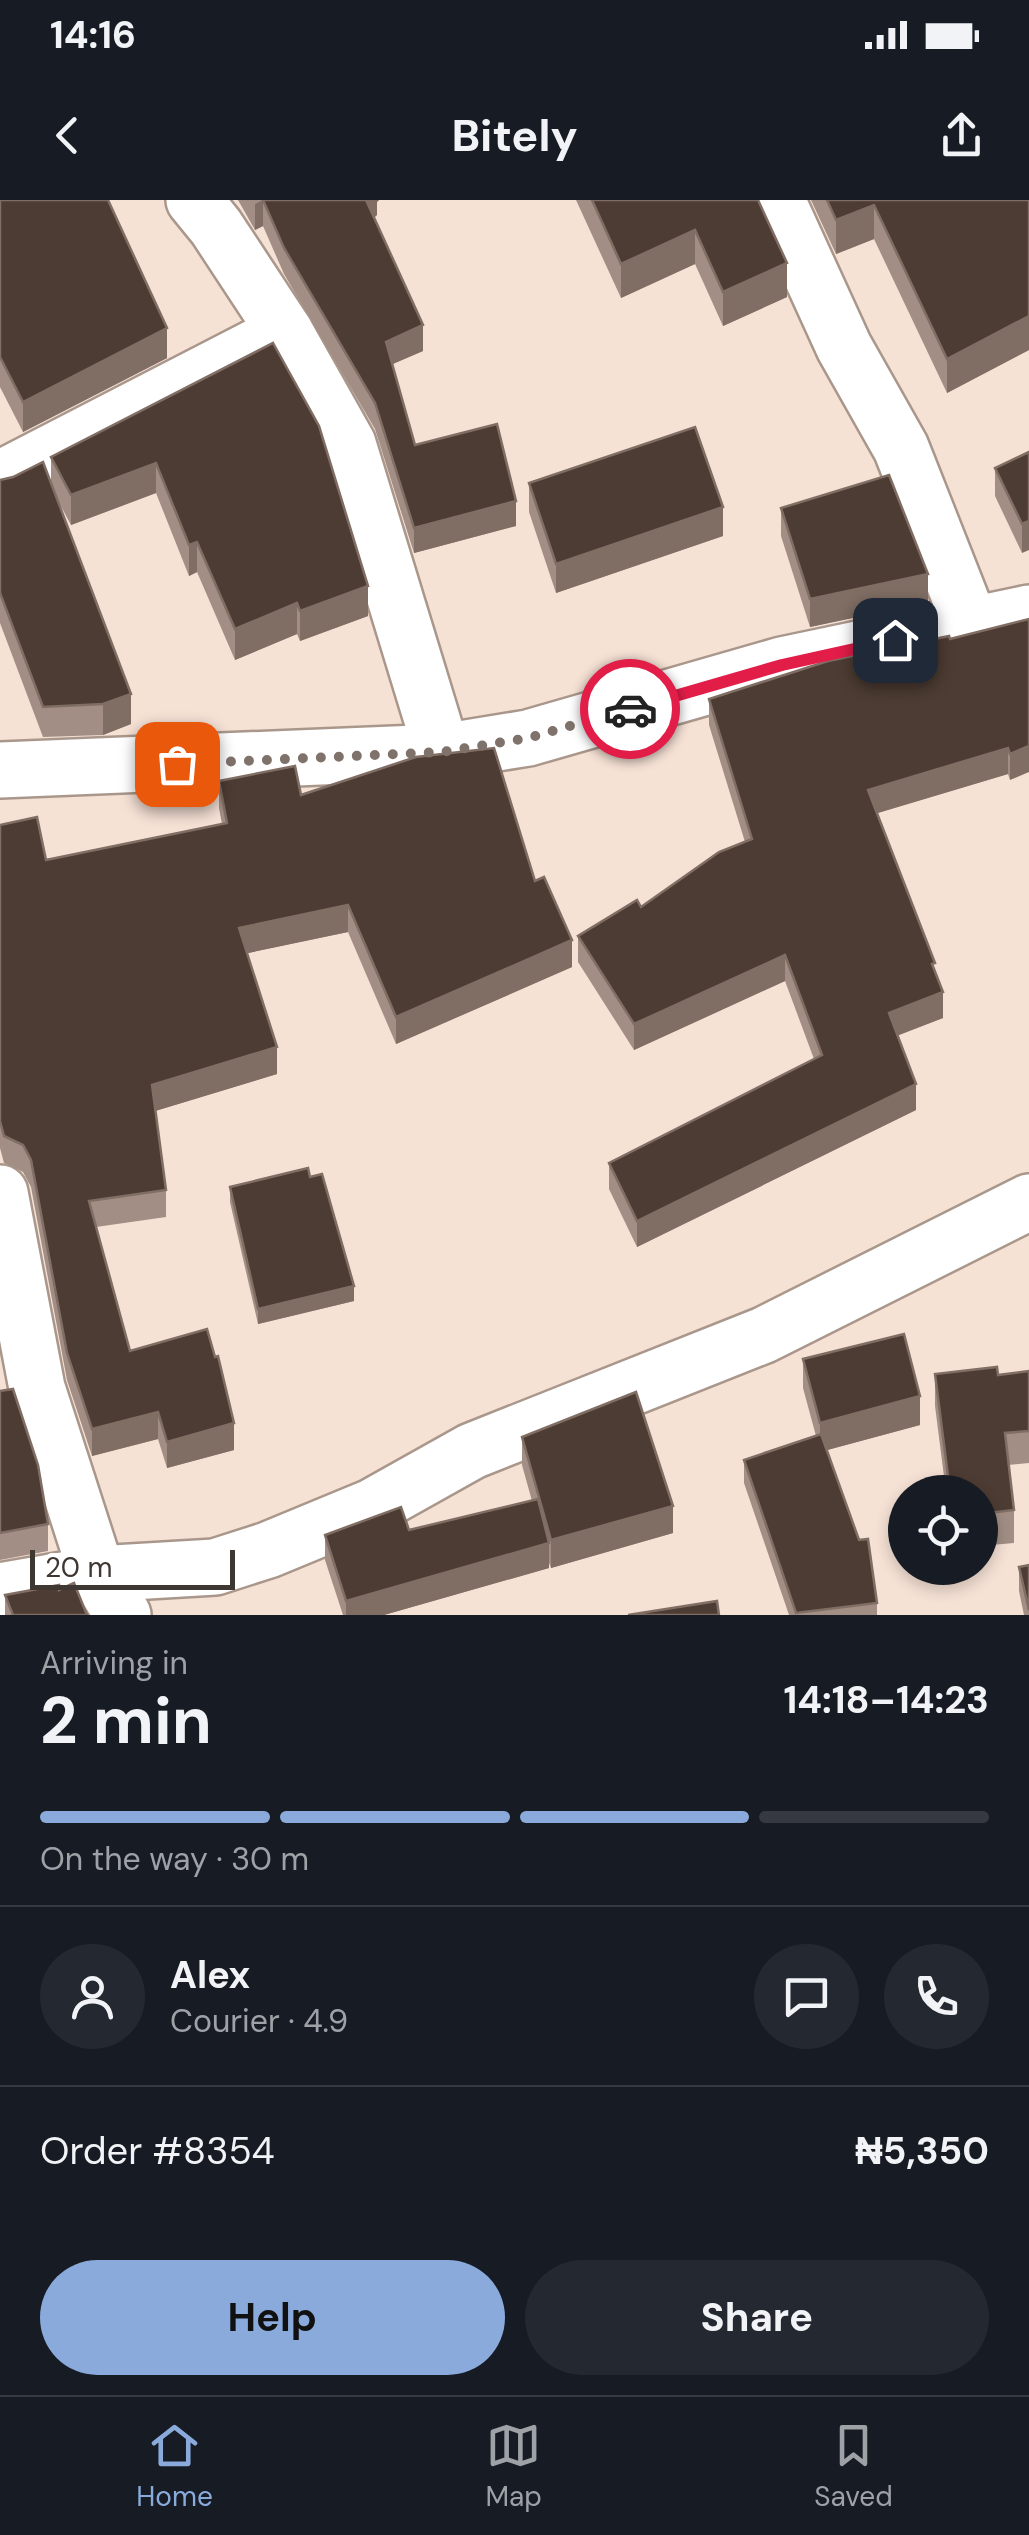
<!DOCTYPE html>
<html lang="en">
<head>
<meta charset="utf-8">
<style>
	body { margin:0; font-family:"DM Sans",sans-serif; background:#242831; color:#f1f3f6; height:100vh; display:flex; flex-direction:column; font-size:38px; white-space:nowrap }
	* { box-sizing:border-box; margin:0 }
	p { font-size:32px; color:#9ea1a6 }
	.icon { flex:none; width:55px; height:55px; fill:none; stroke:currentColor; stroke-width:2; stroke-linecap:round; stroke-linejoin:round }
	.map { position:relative; height:1415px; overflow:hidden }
	.sheet { display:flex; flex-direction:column; background:#171b24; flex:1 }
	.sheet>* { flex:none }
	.buttons { position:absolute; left:888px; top:1275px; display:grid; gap:20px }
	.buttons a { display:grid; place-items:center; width:110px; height:110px; border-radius:50%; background:#171b24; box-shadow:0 5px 15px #0003; font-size:50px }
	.scale { position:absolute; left:30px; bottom:25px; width:205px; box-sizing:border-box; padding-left:10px; border:5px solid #3f3732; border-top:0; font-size:28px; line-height:35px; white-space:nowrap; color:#3f3732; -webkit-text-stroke:8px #fff; paint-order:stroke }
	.pin { position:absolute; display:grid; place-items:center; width:85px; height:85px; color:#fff; margin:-42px; border-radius:20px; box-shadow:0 5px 15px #0006 }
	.courier { position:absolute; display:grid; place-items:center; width:100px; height:100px; margin:-50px; border:8px solid #e11d48; border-radius:50%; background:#fff; color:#222; box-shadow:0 2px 12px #0007 }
	.head em { font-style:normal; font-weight:700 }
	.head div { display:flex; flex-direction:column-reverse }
	.head { display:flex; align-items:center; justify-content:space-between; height:170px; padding:0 40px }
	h1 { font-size:65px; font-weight:700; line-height:75px }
	.bar { display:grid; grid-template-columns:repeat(4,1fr); gap:15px 10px; align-content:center; height:120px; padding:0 40px }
	.bar i { height:12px; border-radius:8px; background:#363941 }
	.bar .selected { background:#8aaadc }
	.bar p { grid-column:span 4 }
	.line { display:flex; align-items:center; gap:25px; padding:0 40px; border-top:2px solid #363941 }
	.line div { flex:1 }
	.round { display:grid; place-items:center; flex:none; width:105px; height:105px; border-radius:52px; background:#242831 }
	.primary-button { display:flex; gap:20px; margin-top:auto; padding:20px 40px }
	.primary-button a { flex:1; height:115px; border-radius:60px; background:#8aaadc; color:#111; font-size:40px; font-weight:700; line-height:115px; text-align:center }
	.primary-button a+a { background:#242831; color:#f1f3f6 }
	.status { display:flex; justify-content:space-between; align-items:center; height:70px; padding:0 50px; background:#171b24; direction:ltr }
	.status svg { height:28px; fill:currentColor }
	header { display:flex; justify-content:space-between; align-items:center; height:130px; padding:0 40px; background:#171b24; font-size:45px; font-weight:700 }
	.tab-bar { display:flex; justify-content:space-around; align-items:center; height:140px; border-top:2px solid #363941; background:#171b24; font-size:28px; color:#9ea1a6 }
	.tab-bar a { display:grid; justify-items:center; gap:5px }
	.tab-bar .selected { color:#8aaadc }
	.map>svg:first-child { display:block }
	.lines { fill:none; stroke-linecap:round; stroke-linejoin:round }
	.minor-casing { stroke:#aa978b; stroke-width:60 }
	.minor { stroke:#fff; stroke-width:55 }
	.wall { fill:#a28e84 }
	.shaded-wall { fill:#806e64 }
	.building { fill:#4d3c33; stroke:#806e64; stroke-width:2.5 }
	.done { stroke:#7f726b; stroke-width:10; stroke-dasharray:0 18 }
	.route { stroke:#e11d48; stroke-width:12 }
</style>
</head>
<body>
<div class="status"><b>14:16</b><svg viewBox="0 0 49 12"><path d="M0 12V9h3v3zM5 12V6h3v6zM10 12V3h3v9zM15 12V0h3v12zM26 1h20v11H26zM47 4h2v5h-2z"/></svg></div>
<header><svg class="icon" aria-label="back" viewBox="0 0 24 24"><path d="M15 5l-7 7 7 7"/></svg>Bitely<svg class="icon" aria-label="share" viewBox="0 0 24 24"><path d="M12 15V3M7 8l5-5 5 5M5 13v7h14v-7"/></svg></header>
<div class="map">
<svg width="1029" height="1415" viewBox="0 0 1029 1415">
	<rect width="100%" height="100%" fill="#f6e1d5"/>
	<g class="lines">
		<g class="minor-casing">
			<g id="minor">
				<polyline points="194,0 216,27 285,132 348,244 442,552"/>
				<polyline points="777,0 844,147 901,248 970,423"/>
				<polyline points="0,279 285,132"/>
				<polyline points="0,570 442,552 528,538 782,465 1029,413"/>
				<polyline points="0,993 37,1188 97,1374 123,1415"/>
				<polyline points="0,1391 97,1374 215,1367 268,1350 372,1307 472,1251 764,1135 1029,1002"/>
			</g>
		</g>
		<use href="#minor" class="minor"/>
	</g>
	<g class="wall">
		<polygon points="0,0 167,158 23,232 0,187"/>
		<polygon points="238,0 379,0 377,2 377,15 374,18 423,151 392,164 415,245 516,326 414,353 375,229 284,74 263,26 255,30"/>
		<polygon points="576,0 758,0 787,97 723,126 695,64 621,98"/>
		<polygon points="811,0 1029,0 1029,150 947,193 874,39 836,54"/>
		<polygon points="273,143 368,416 300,441 297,434 235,460 197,372 189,376 156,293 71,325 55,295 131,524 103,535 43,537 0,423 0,280 51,285 51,257"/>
		<polygon points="1029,252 1022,353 995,296 995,268"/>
		<polygon points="529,283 723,336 556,393 529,312"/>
		<polygon points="781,308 928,402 810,427 781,336"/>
		<polygon points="1029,419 1010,580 1008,574 877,613 935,771 943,818 897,835 916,910 637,1047 609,989 609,963 814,859 785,781 634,850 578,762 578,736 641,707 745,642 709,525 709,499"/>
		<polygon points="219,581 301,595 535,681 572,767 396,844 348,732 247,753 277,874 155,911 166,990 166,1017 96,1027 130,1151 234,1250 167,1268 158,1239 92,1256 67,1180 31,987 23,972 4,963 0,948 0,625 46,660 222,624 219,608"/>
		<polygon points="310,977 354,1101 258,1124 230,1002 230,987"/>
		<polygon points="803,1159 920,1225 827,1250 877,1403 877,1415 789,1415 744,1283 744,1260 816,1236 803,1188"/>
		<polygon points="1029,1171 1029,1263 1008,1265 1014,1310 1014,1343 980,1346 980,1292 946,1292 935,1206 935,1174 998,1175"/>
		<polygon points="0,1191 48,1324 48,1351 0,1360"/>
		<polygon points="522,1237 673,1333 551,1368 549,1363 549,1368 384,1415 343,1415 325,1360 325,1335 409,1330 532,1301 522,1265"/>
		<polygon points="1029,1365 1029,1415 1024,1415 1019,1391 1019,1367"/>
		<polygon points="59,1390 87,1415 5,1415 5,1395"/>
	</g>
	<g class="shaded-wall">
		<polygon points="263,0 263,26 255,30 255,4"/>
		<polygon points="365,0 379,0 377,2 377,15 365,24"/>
		<polygon points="874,5 874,39 836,54 836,20"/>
		<polygon points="695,30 695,64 621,98 621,64"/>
		<polygon points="787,63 787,97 723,126 723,92"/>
		<polygon points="1029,116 1029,150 947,193 947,159"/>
		<polygon points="423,125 423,151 386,167 386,142"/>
		<polygon points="167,128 167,158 23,232 23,202"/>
		<polygon points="156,263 156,293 71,325 71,295"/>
		<polygon points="516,301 516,326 414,353 414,328"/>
		<polygon points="723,307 723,336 556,393 556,364"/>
		<polygon points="1029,321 1029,350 1022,353 1022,324"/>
		<polygon points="197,342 197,372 189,376 189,345"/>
		<polygon points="928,374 928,402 810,427 810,399"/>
		<polygon points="368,386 368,416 300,441 300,411"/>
		<polygon points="297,403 297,434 235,460 235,429"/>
		<polygon points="131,494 131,524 103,535 103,504"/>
		<polygon points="1029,546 1029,572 1010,580 1010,554"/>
		<polygon points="1008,548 1008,574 868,616 868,590"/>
		<polygon points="348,705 348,732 239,755 239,728"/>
		<polygon points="572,740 572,767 396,844 396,817"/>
		<polygon points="785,755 785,781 634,850 634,824"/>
		<polygon points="943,792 943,818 889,839 889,813"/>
		<polygon points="277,847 277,874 152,912 152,885"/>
		<polygon points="916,884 916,910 637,1047 637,1021"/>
		<polygon points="354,1086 354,1101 258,1124 258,1109"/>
		<polygon points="920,1196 920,1225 820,1252 820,1223"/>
		<polygon points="158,1212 158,1239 92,1256 92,1229"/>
		<polygon points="234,1223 234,1250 167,1268 167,1242"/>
		<polygon points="673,1306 673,1333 551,1368 551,1340"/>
		<polygon points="549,1343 549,1368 384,1415 346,1415 346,1401"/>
	</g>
	<g class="building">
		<polygon points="0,0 108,0 167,128 23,202 0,157"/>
		<polygon points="263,0 366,0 423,125 386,142 415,245 497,224 516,301 414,328 375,203 284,48"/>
		<polygon points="592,0 758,0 787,63 723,92 695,30 621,64"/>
		<polygon points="827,0 1029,0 1029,116 947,159 874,5 836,20"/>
		<polygon points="273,143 319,226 368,386 300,411 297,403 235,429 197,342 189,345 156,263 71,295 51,257"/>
		<polygon points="695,227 723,307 556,364 529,283"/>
		<polygon points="1029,252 1029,321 1022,324 995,268"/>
		<polygon points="43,262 131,494 103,504 43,507 0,393 0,280 13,277"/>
		<polygon points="889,275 928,374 810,399 781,308"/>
		<polygon points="1029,419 1029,546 1010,554 1008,548 868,590 935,763 932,764 943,792 889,813 916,884 637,1021 609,963 822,855 785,755 634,824 578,736 637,700 641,707 719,652 752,639 709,499 828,461 949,436 950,439"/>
		<polygon points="494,548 535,681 544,677 572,740 396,817 348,705 239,728 277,847 152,885 166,990 89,1001 130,1151 207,1129 215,1157 218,1156 234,1223 167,1242 158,1212 92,1229 67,1153 31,960 23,945 4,936 0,921 0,625 37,617 46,660 227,623 219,581 295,566 301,595 416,557"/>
		<polygon points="308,968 310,977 322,974 354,1086 258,1109 230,987"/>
		<polygon points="904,1134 920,1196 820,1223 803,1159"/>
		<polygon points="997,1167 998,1175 1029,1171 1029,1231 1005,1233 1014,1310 980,1314 980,1292 950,1292 935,1174"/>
		<polygon points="13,1189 38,1265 48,1324 0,1333 0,1191"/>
		<polygon points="636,1192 673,1306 551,1340 522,1237"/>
		<polygon points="821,1234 859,1340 868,1339 877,1403 796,1413 744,1260"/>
		<polygon points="538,1299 549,1343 346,1401 325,1335 401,1307 409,1330"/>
		<polygon points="1029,1365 1029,1410 1019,1367"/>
		<polygon points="74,1383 87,1415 13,1415 5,1395 59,1385 59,1390"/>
		<polygon points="717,1401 719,1415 628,1415"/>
	</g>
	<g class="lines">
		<polyline class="done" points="177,564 442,552 528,538 630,509"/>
		<polyline class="route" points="630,509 782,465 895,440"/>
	</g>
</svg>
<div class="buttons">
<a><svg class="icon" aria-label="locate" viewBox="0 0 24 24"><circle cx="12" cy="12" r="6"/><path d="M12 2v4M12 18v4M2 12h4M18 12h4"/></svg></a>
</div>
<div class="scale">20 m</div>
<div class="pin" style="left:177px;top:564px;background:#ea580c"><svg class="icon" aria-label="bag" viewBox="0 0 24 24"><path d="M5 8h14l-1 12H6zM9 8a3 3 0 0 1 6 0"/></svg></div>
<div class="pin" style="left:895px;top:440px;background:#1f2937"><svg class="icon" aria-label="home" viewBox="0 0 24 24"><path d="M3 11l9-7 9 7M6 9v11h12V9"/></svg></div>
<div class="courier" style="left:630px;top:509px"><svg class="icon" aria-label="car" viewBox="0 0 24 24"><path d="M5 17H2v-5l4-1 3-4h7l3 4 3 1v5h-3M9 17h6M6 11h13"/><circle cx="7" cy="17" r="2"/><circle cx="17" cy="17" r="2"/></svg></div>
</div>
<section class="sheet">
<div class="head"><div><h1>2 min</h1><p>Arriving in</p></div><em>14:18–14:23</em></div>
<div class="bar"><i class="selected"></i><i class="selected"></i><i class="selected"></i><i></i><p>On the way · 30 m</p></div>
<div class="line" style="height:180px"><a class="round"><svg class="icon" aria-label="person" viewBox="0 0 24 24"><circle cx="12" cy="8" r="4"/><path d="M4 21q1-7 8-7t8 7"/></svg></a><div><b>Alex</b><p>Courier · 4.9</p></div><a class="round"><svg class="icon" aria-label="chat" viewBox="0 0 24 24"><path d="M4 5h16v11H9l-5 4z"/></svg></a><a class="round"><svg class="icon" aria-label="phone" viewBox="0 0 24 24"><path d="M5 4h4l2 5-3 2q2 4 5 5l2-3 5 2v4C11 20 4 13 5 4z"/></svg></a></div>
<div class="line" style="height:130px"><div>Order #8354</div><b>₦5,350</b></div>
<div class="primary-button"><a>Help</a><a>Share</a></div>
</section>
<nav class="tab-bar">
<a class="selected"><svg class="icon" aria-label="home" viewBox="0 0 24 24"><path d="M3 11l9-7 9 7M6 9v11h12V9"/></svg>Home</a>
<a><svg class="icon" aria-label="map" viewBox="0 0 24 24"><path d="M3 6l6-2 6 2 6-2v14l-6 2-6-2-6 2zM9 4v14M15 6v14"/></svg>Map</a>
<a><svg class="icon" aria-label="saved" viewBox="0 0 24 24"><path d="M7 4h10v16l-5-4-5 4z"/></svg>Saved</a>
</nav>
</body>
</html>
